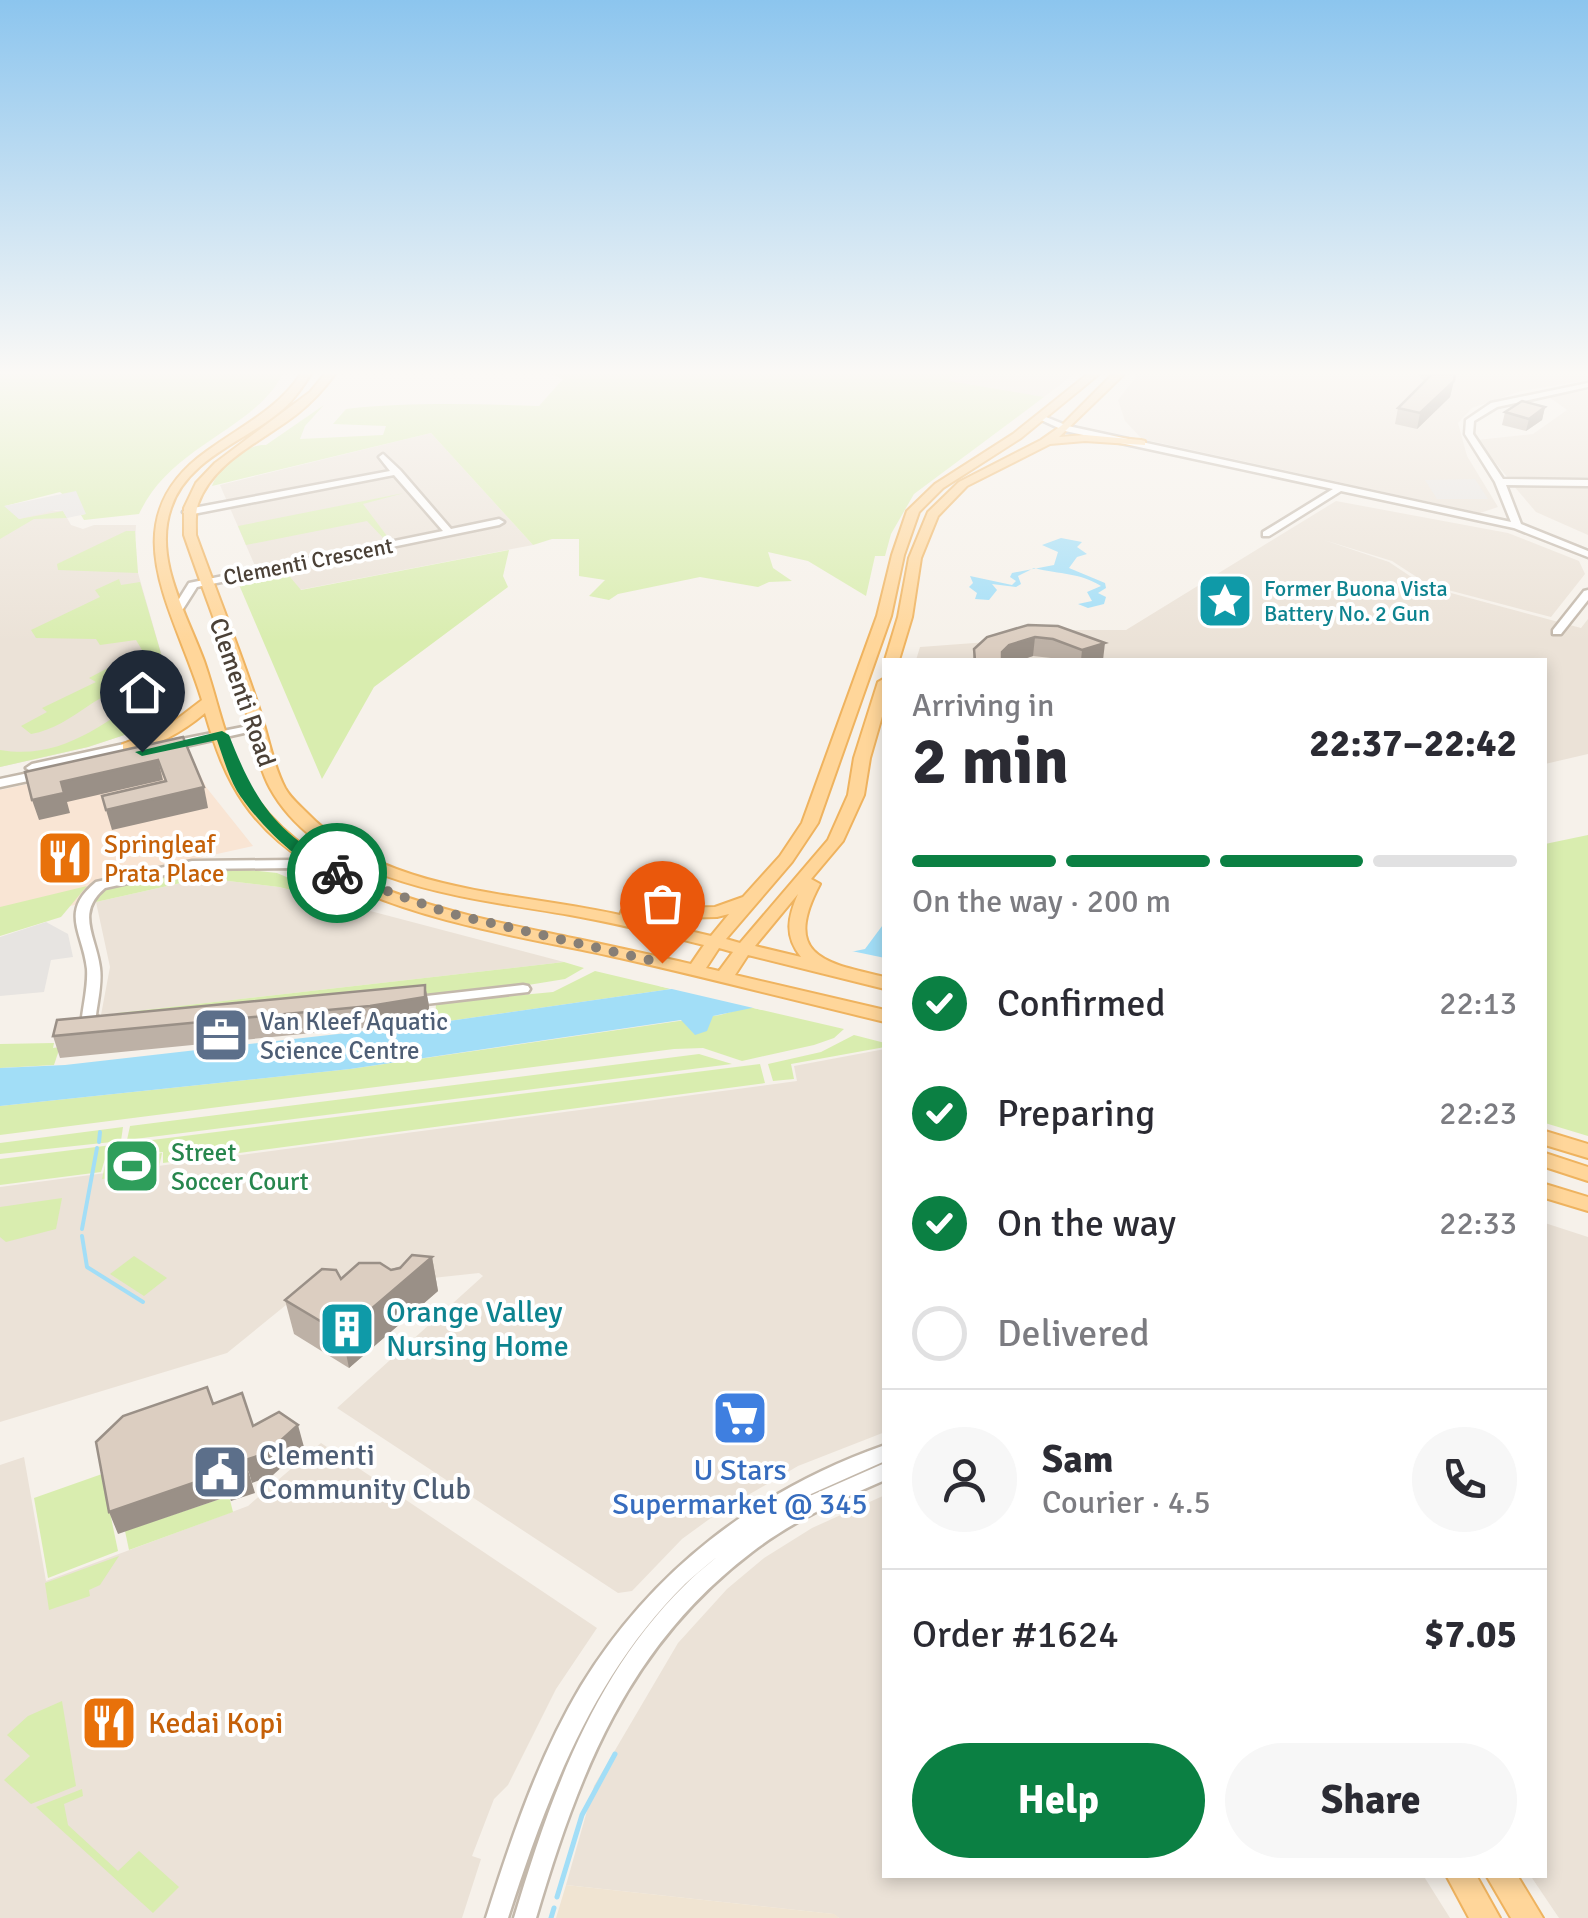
<!DOCTYPE html>
<html lang="en">
<head>
<meta charset="utf-8">
<style>
	body { margin:0; font-family:Signika,sans-serif; background:#f7f7f7; color:#2b2b33; height:100vh; display:flex; flex-direction:column; font-size:38px; white-space:nowrap }
	* { box-sizing:border-box; margin:0 }
	p { font-size:32px; color:#7c7c81 }
	.icon { flex:none; width:55px; height:55px; fill:none; stroke:currentColor; stroke-width:2; stroke-linecap:round; stroke-linejoin:round }
	.map { position:relative; flex:1; overflow:hidden }
	.details { position:absolute; left:882px; top:658px; width:665px; height:1220px; display:flex; flex-direction:column; background:#fff; border-radius:0px; box-shadow:0 5px 15px #0003 }
	.details>* { flex:none }
	.pin { position:absolute; display:grid; place-items:center; width:85px; height:85px; color:#fff; margin:-102px -42px; border-radius:50% 50% 50% 0; rotate:-45deg; box-shadow:0 0 10px #0007 }
	.pin .icon { rotate:45deg }
	.courier { position:absolute; display:grid; place-items:center; width:100px; height:100px; margin:-50px; border:8px solid #0b8043; border-radius:50%; background:#fff; color:#222; box-shadow:0 2px 12px #0007 }
	.head em { font-style:normal; font-weight:700 }
	.head div { display:flex; flex-direction:column-reverse }
	.head { display:flex; align-items:center; justify-content:space-between; height:170px; padding:0 30px }
	h1 { font-size:65px; font-weight:700; line-height:75px }
	.bar { display:grid; grid-template-columns:repeat(4,1fr); gap:15px 10px; align-content:center; height:120px; padding:0 30px }
	.bar i { height:12px; border-radius:8px; background:#e1e1e2 }
	.bar .current { background:#0b8043 }
	.bar p { grid-column:span 4 }
	.line { display:flex; align-items:center; gap:25px; padding:0 30px; border-top:2px solid #e1e1e2 }
	.line div { flex:1 }
	.round { display:grid; place-items:center; flex:none; width:105px; height:105px; border-radius:52px; background:#f7f7f7 }
	ol { padding:0 30px; list-style:none }
	li { display:flex; align-items:center; gap:30px; height:110px }
	li p { margin-inline-start:auto }
	li .icon { padding:10px; border-radius:50%; background:#0b8043; color:#fff; stroke-width:4 }
	li:last-child { color:#7c7c81 }
	li i { width:55px; height:55px; border:5px solid #e1e1e2; border-radius:50% }
	.cta { display:flex; gap:20px; margin-top:auto; padding:20px 30px }
	.cta a { flex:1; height:115px; border-radius:60px; background:#0b8043; color:#fff; font-size:40px; font-weight:700; line-height:115px; text-align:center }
	.cta a+a { background:#f7f7f7; color:#2b2b33 }
	.map>svg:first-child { display:block }
	.residential { fill:#ebe2d7 }
	.commercial { fill:#f9e5d4 }
	.education { fill:#f0e4d2 }
	.green { fill:#d9edaf }
	.parking { fill:#e7e4e1 }
	.water { fill:#a2def7 }
	.pier { fill:#f6f1ea }
	.lines { fill:none; stroke-linecap:round; stroke-linejoin:round }
	.stream-far1 { stroke:#a2def7; stroke-width:4 }
	.stream { stroke:#a2def7; stroke-width:5 }
	.minor-casing { stroke:#c3b8ab; stroke-width:5 }
	.major-casing { stroke:#efb35f; stroke-width:4 }
	.minor { fill:#fff; fill-rule:evenodd }
	.major { fill:#ffd69a; fill-rule:evenodd }
	.wall { fill:#bdb1a6 }
	.shaded-wall { fill:#9a9087 }
	.building { fill:#dccec1; stroke:#9a9087; stroke-width:2.5 }
	.route { fill:#0b8043 }
	.done { stroke:#877f76; stroke-width:10; stroke-dasharray:0 18 }
	.labels { text-anchor:middle; stroke-width:8; stroke-linejoin:round; paint-order:stroke }
	.far-street-label { font-size:22px; fill:#4b4137; stroke:#fff }
	.far-culture-label { font-size:22px; fill:#0d838f; stroke:#fff; text-anchor:start }
	.street-label { font-size:25px; fill:#4b4137; stroke:#fff }
	.food-label { font-size:25px; fill:#c56008; stroke:#fff; text-anchor:start }
	.service-label { font-size:25px; fill:#4e5e75; stroke:#fff; text-anchor:start }
	.leisure-label { font-size:25px; fill:#27864d; stroke:#fff; text-anchor:start }
	.near-culture-label { font-size:30px; fill:#0d838f; stroke:#fff; text-anchor:start }
	.near-service-label { font-size:30px; fill:#4e5e75; stroke:#fff; text-anchor:start }
	.near-shop-label { font-size:30px; fill:#366cbe; stroke:#fff }
	.near-food-label { font-size:30px; fill:#c56008; stroke:#fff; text-anchor:start }
</style>
</head>
<body>
<div class="map">
<svg width="1588" height="1918" viewBox="0 0 1588 1918">
	<rect width="100%" height="100%" fill="#f6f1ea"/>
	<g class="residential">
		<polygon points="953,374 1074,374 1044,397 970,387 948,381"/>
		<polygon points="1138,374 1588,374 1588,380 1521,391 1472,408 1458,423 1467,456 1498,507 1480,513 1142,439 1125,421 1118,400"/>
		<polygon points="1588,390 1588,477 1508,478 1477,440 1533,434 1567,410 1549,397"/>
		<polygon points="431,433 533,545 268,596 220,485"/>
		<polygon points="1588,484 1588,535 1536,512 1513,485"/>
		<polygon points="1336,501 1508,533 1579,561 1585,574 1551,617 1429,585 1392,561 1324,540 1389,562 1425,586 1581,628 1588,619 1588,754 1545,764 1545,660 916,660 920,647 988,642 1043,630 1126,630"/>
		<polygon points="0,508 63,511 71,525 83,529 94,525 136,525 134,559 169,681 176,718 88,747 0,767"/>
		<polygon points="203,878 279,887 564,962 101,1015 110,967 96,902"/>
		<polygon points="885,1049 885,1432 798,1466 719,1512 682,1539 632,1591 618,1593 337,1408 483,1276 479,1273 302,1292 227,1353 0,1422 0,1187 797,1081 794,1066"/>
		<polygon points="1545,1223 1588,1237 1588,1918 1559,1918 1530,1875 1545,1875"/>
		<polygon points="321,1443 597,1628 556,1689 508,1785 494,1799 472,1856 481,1859 462,1918 0,1918 0,1465 24,1457 46,1581 248,1506"/>
		<polygon points="885,1495 885,1875 1423,1875 1450,1918 839,1918 833,1914 566,1885 594,1786 678,1643 727,1589 764,1558 812,1528"/>
	</g>
	<polygon class="commercial" points="171,753 191,755 206,787 253,846 109,878 89,888 75,905 0,920 0,790"/>
	<polygon class="education" points="566,1885 834,1914 839,1918 556,1918"/>
	<g class="green">
		<path d="M0 374H283C252 432 172 444 139 514L84 520 81 515 85 514 60 492 5 506 19 519 63 511 67 518 34 519 0 539Z"/>
		<path d="M550 374H953L949 381 1044 397 914 494 891 534 885 556H875L866 596 808 561 768 552 773 568 792 581 769 582 758 587 700 577 618 594 609 600 589 596 605 580 579 576V539H552L533 545 431 433 212 486C218 469 247 443 266 445L324 405 305 426 300 439 383 435 386 426 333 424 346 409C409 402 476 404 539 406L563 379Z"/>
		<polygon points="404,493 363,504 390,540 386,541 367,521 246,545 238,526"/>
		<polygon points="126,531 135,531 138,573 58,570 57,564"/>
		<polygon points="509,550 503,576 508,587 374,687 322,779 237,580 285,571 301,590"/>
		<path d="M119 579 121 585 140 582 169 681 176 718 88 747 0 767V750C64 761 104 721 151 694L146 685C97 685 77 726 31 734L21 726 47 712 42 708 96 682 89 678 142 650 136 640 100 645 96 639 36 638 31 630 100 597 95 590Z"/>
		<polygon points="1588,835 1588,1136 1545,1123 1545,844"/>
		<path d="M229 868 277 873 353 905 279 887 203 878 96 902 95 898C118 874 196 869 229 868Z"/>
		<polygon points="87,886 61,917 0,936 0,907"/>
		<polygon points="564,962 584,968 565,979 522,986 117,1025 118,1013"/>
		<polygon points="595,971 671,989 435,1023 436,1003 553,992"/>
		<polygon points="749,1007 844,1029 834,1038 814,1045 742,1061 703,1048 674,1049 0,1135 0,1106 350,1069 720,1015"/>
		<polygon points="854,1035 885,1043 885,1047 791,1064 794,1079 773,1081 768,1064 821,1052"/>
		<polygon points="54,1043 53,1048 60,1047 54,1065 0,1068 0,1044"/>
		<polygon points="699,1054 732,1064 127,1140 130,1126"/>
		<polygon points="760,1064 765,1083 163,1163 163,1152 105,1159 101,1172 0,1185 0,1159"/>
		<polygon points="123,1127 121,1141 0,1154 0,1143"/>
		<polygon points="162,1153 158,1172 102,1179 106,1160"/>
		<polygon points="62,1198 56,1229 6,1242 0,1237 0,1207"/>
		<polygon points="134,1256 167,1278 144,1296 110,1274"/>
		<polygon points="102,1474 118,1551 48,1578 34,1498"/>
		<polygon points="229,1496 233,1512 129,1550 125,1531"/>
		<polygon points="119,1556 100,1585 89,1590 90,1596 49,1610 45,1583"/>
		<polygon points="62,1701 76,1786 31,1804 4,1780 30,1756 7,1735 28,1716"/>
		<polygon points="82,1789 83,1796 64,1804 68,1825 118,1871 139,1851 179,1887 153,1913 36,1807"/>
	</g>
	<g class="parking">
		<polygon points="1475,479 1488,499 1437,499 1425,480"/>
		<polygon points="76,491 86,514 67,518 63,511 56,510 19,519 4,506"/>
		<polygon points="46,922 68,934 73,957 51,960 44,992 0,996 0,937"/>
	</g>
	<g class="water">
		<path d="M1061 538 1082 542 1077 547 1087 554 1077 557 1069 568 1105 583 1106 588 1098 593 1106 597 1104 604 1088 608 1078 604 1092 601 1087 592 1101 586C1078 572 1062 575 1034 568L1018 576 1021 584 1016 587 992 584 997 590 989 600 975 599 977 593 969 587 973 583 970 576 1012 585 1016 581 1010 577 1012 573 1054 565 1058 552 1042 545Z"/>
		<polygon points="885,922 885,981 713,1016 707,1031 695,1035 681,1020 350,1069 0,1106 0,1068 65,1065 435,1023 671,989 865,949"/>
	</g>
	<polygon class="pier" points="842,949 885,958 885,986 762,1010 659,986"/>
	<g class="lines">
		<g class="stream-far1">
			<polyline points="99,1142 100,1132"/>
			<polyline points="82,1229 97,1148"/>
			<polyline points="82,1236 87,1267 143,1302"/>
		</g>
		<g class="stream">
			<polyline points="557,1897 582,1815 615,1754"/>
			<polyline points="551,1918 554,1908"/>
		</g>
		<g class="minor-casing">
			<g id="minor">
				<polygon points="1588,383 1588,387 1497,407 1474,421 1473,434 1503,479 1588,480 1588,486 1506,485 1521,524 1588,551 1588,557 1514,528 1341,491 1269,536 1263,536 1263,532 1333,489 1065,431 1037,418 1041,415 1068,426 1511,522 1495,482 1465,434 1466,420 1491,403"/>
				<polygon points="383,454 400,470 451,529 499,519 504,522 499,525 197,587 183,609 175,609 174,607 189,583 443,531 394,475 188,515 183,512 188,509 390,471 379,457"/>
				<polygon points="1588,590 1588,600 1561,634 1553,634 1553,630 1584,591"/>
				<polygon points="258,724 262,725 262,729 172,749 166,745 172,741"/>
				<polygon points="138,741 142,743 142,747 32,772 26,768 32,764"/>
				<polygon points="43,770 49,774 47,777 0,787 0,779"/>
				<path d="M293 860 331 867 337 871 331 875 293 868 192 869 105 888C75 913 96 936 100 968 102 983 98 1000 96 1015L111 1027 104 1032 82 1017C84 1002 88 984 87 969 83 932 59 912 96 882L192 861Z"/>
				<polygon points="523,985 528,986 530,989 528,992 409,1006 402,1002 409,998"/>
				<path d="M885 1445V1461L811 1494 739 1539 803 1499 885 1463V1480C839 1500 792 1521 752 1552 627 1647 579 1773 536 1918H514C550 1798 593 1675 685 1585 701 1569 720 1555 737 1540 720 1555 701 1569 685 1584 592 1676 547 1797 508 1918H486C511 1839 538 1758 581 1686 652 1570 757 1490 885 1445Z"/>
			</g>
		</g>
		<g class="major-casing">
			<g id="major">
				<path d="M301 374H311C301 389 292 403 277 414 241 443 187 460 171 508 153 559 187 614 204 661 220 707 228 760 258 801 326 892 468 916 572 938 612 946 651 955 691 964L704 945C660 934 615 923 570 915 473 898 324 886 270 788 257 764 254 735 245 708 226 650 204 593 184 535V508L196 483 215 463 310 392 325 374H335C324 389 312 402 297 414 263 441 214 460 198 504 195 513 196 525 196 535 217 593 240 650 259 708 268 734 272 763 285 788 290 797 298 804 305 811 385 895 515 891 620 915L622 910 628 909 715 907 743 897 780 856 802 823 877 616 892 555 907 511 935 484 1013 434 1088 374H1099L1021 438 943 488 919 512 904 555 891 616 818 823 792 862 726 939 740 943 828 840 848 795 854 758 878 682 885 678V706L870 758 864 795 843 841 811 879 820 884C781 957 826 963 885 977V989L748 955 735 975 885 1010V1022C797 1001 708 978 620 958 501 931 318 911 244 803 225 776 214 744 205 713 185 730 150 752 123 750V744L168 726 202 700C175 610 108 521 207 451 241 426 277 410 301 374ZM798 894C788 917 784 936 801 957L755 946ZM729 914 711 936 638 919 717 917ZM719 948 733 952 719 971 706 968Z"/>
				<polygon points="1113,374 1124,374 1059,437 1085,435 1141,440 1145,441 1145,445 1085,441 1050,444 967,486 938,516 921,558 912,617 899,660 885,660 898,617 909,558 928,512 959,482 1041,440 1061,426"/>
				<polygon points="1545,1131 1588,1144 1588,1158 1545,1145"/>
				<polygon points="1545,1153 1588,1167 1588,1181 1545,1167"/>
				<polygon points="1545,1184 1588,1197 1588,1211 1545,1198"/>
				<polygon points="1446,1875 1476,1875 1500,1918 1469,1918"/>
				<polygon points="1486,1875 1517,1875 1543,1918 1511,1918"/>
			</g>
		</g>
		<use href="#minor" class="minor"/>
		<use href="#major" class="major"/>
	</g>
	<g class="wall">
		<polygon points="1417,374 1455,374 1450,397 1417,429 1395,424 1398,408 1424,381"/>
		<polygon points="1545,407 1542,420 1526,431 1502,425 1505,412"/>
		<polygon points="1028,625 1103,660 1057,660 1051,658 1033,656 1021,660 973,660 974,649"/>
		<polygon points="425,985 429,1006 428,1018 374,1027 60,1058 53,1036"/>
		<polygon points="432,1257 438,1291 349,1368 294,1334 285,1300"/>
	</g>
	<g class="shaded-wall">
		<polygon points="1454,381 1450,397 1417,429 1420,413"/>
		<polygon points="1545,407 1542,420 1526,431 1529,419"/>
		<polygon points="1035,637 1033,656 1021,660 1001,660 1002,652 1009,645"/>
		<polygon points="1105,643 1103,660 1081,660 1082,650"/>
		<polygon points="158,760 163,780 67,802 70,813 39,820 32,800 61,782"/>
		<polygon points="204,787 208,808 112,830 106,810"/>
		<polygon points="425,985 429,1006 428,1018 374,1027 370,1006"/>
		<polygon points="432,1257 438,1291 349,1368 342,1334"/>
		<polygon points="298,1425 304,1447 273,1475 252,1483 245,1460"/>
		<polygon points="248,1470 255,1493 231,1501 229,1496 118,1534 109,1512 222,1473"/>
	</g>
	<g class="building">
		<polygon points="1432,374 1455,374 1454,381 1420,413 1398,408"/>
		<polygon points="1522,401 1545,407 1529,419 1505,412"/>
		<polygon points="1028,625 1058,626 1105,643 1082,650 1053,639 1035,637 1009,645 1002,652 1002,660 975,660 974,649 987,637"/>
		<polygon points="183,737 204,787 106,810 102,796 166,781 158,760 61,782 64,793 32,800 25,772"/>
		<polygon points="425,985 425,997 370,1006 53,1036 57,1020"/>
		<polygon points="412,1255 432,1257 342,1334 285,1300 322,1269 336,1270 341,1279 359,1263 380,1263 391,1270 400,1268"/>
		<polygon points="207,1387 213,1404 242,1393 253,1426 279,1412 298,1425 267,1453 245,1460 248,1470 223,1479 222,1473 109,1512 96,1442 123,1416"/>
	</g>
	<linearGradient id="sky" x2="0" y2="1"><stop stop-color="#8cc5ee"/><stop offset="0.58" stop-color="#fbf9f6"/><stop offset="1" stop-color="#fbf9f6" stop-opacity="0"/></linearGradient>
	<rect width="1588" height="643" fill="url(#sky)"/>
	<path class="route" d="M222 731 229 735C256 804 276 833 343 869V876C309 879 253 817 237 791 228 775 223 757 217 740L142 756 135 752Z"/>
	<g class="lines">
		<polyline class="done" points="337,873 448,913 662,963"/>
	</g>
	<defs>
		<g id="sight-square" transform="scale(2.875)"><rect x="-9" y="-9" width="18" height="18" rx="4" fill="#0f9aa8" stroke="#fff"/><path d="M0-6L1.8-2.2L6-1.7L2.9 1.2L3.7 5.4L0 3.3L-3.7 5.4L-2.9 1.2L-6-1.7L-1.8-2.2Z" fill="#fff"/></g>
		<g id="restaurant-square" transform="scale(2.875)"><rect x="-9" y="-9" width="18" height="18" rx="4" fill="#e8710a" stroke="#fff"/><path d="M-5-6h1v4h1v-4h1v4h1v-4h1v5L-1.5 .5V6h-2V.5L-5-1ZM5-6V6H3V1.5H1.5Q1.5-4 5-6Z" fill="#fff"/></g>
		<g id="office-square" transform="scale(2.875)"><rect x="-9" y="-9" width="18" height="18" rx="4" fill="#5c6f8a" stroke="#fff"/><path d="M-6-3h4V-5.5h4V-3h4V5H-6ZM-1-4.5V-3h2v-1.5ZM-6 0V1H6V0Z" fill="#fff"/></g>
		<g id="stadium-square" transform="scale(2.875)"><rect x="-9" y="-9" width="18" height="18" rx="4" fill="#2e9e5b" stroke="#fff"/><path d="M0-5a6.5 5 0 1 0 0 10a6.5 5 0 1 0 0-10ZM-3.5-1.8h7v3.6h-7Z" fill="#fff"/></g>
		<g id="building-square" transform="scale(2.875)"><rect x="-9" y="-9" width="18" height="18" rx="4" fill="#0f9aa8" stroke="#fff"/><path d="M-4-6H4V6H1V3H-1V6H-4ZM-2.5-4.3h1.7v1.8h-1.7ZM.8-4.3h1.7v1.8H.8ZM-2.5-1h1.7V.8h-1.7ZM.8-1h1.7V.8H.8Z" fill="#fff"/></g>
		<g id="supermarket-square" transform="scale(2.875)"><rect x="-9" y="-9" width="18" height="18" rx="4" fill="#3f7fe0" stroke="#fff"/><path d="M-6-5.5h2.5l.6 2H6L4.5 2H-2.5L-4.4-4H-6ZM-1.5 3.2a1.3 1.3 0 1 0 .1 0ZM3 3.2a1.3 1.3 0 1 0 .1 0Z" fill="#fff"/></g>
		<g id="civic-square" transform="scale(2.875)"><rect x="-9" y="-9" width="18" height="18" rx="4" fill="#5c6f8a" stroke="#fff"/><path d="M-.6-6.5H3V-4.5H.6V-3L4-1V1h2V6H-6V1h2V-1L-.6-3ZM-1.2 2.5V6h2.4V2.5Z" fill="#fff"/></g>
	</defs>
	<g fill-rule="evenodd">
		<use href="#sight-square" x="1225" y="601"/>
		<use href="#restaurant-square" x="65" y="858"/>
		<use href="#office-square" x="221" y="1035"/>
		<use href="#stadium-square" x="132" y="1166"/>
		<use href="#building-square" x="347" y="1329"/>
		<use href="#supermarket-square" x="740" y="1418"/>
		<use href="#civic-square" x="220" y="1472"/>
		<use href="#restaurant-square" x="109" y="1723"/>
	</g>
	<g class="labels">
		<g class="far-street-label">
			<text transform="translate(308 561) rotate(-11)" y="8">Clementi Crescent</text>
		</g>
		<g class="far-culture-label">
			<text x="1264" y="596">Former Buona Vista<tspan x="1264" dy="25">Battery No. 2 Gun</tspan></text>
		</g>
		<g class="street-label">
			<text transform="translate(243 692) rotate(71)" y="9">Clementi Road</text>
		</g>
		<g class="food-label">
			<text x="104" y="853">Springleaf<tspan x="104" dy="29">Prata Place</tspan></text>
		</g>
		<g class="service-label">
			<text x="260" y="1030">Van Kleef Aquatic<tspan x="260" dy="29">Science Centre</tspan></text>
		</g>
		<g class="leisure-label">
			<text x="171" y="1161">Street<tspan x="171" dy="29">Soccer Court</tspan></text>
		</g>
		<g class="near-culture-label">
			<text x="386" y="1322">Orange Valley<tspan x="386" dy="34">Nursing Home</tspan></text>
		</g>
		<g class="near-service-label">
			<text x="259" y="1465">Clementi<tspan x="259" dy="34">Community Club</tspan></text>
		</g>
		<g class="near-shop-label">
			<text x="740" y="1480">U Stars<tspan x="740" dy="34">Supermarket @ 345</tspan></text>
		</g>
		<g class="near-food-label">
			<text x="148" y="1733">Kedai Kopi</text>
		</g>
	</g>
</svg>
<div class="pin" style="left:662px;top:963px;background:#ea580c"><svg class="icon" aria-label="bag" viewBox="0 0 24 24"><path d="M5 8h14l-1 12H6zM9 8a3 3 0 0 1 6 0"/></svg></div>
<div class="pin" style="left:142px;top:752px;background:#1f2937"><svg class="icon" aria-label="home" viewBox="0 0 24 24"><path d="M3 11l9-7 9 7M6 9v11h12V9"/></svg></div>
<div class="courier" style="left:337px;top:873px"><svg class="icon" aria-label="bike" viewBox="0 0 24 24"><circle cx="6" cy="16" r="4"/><circle cx="18" cy="16" r="4"/><path d="M6 16l4-8h5l3 8M10 8l3 8H6M13 5h3"/></svg></div>
<section class="details">
<div class="head"><div><h1>2 min</h1><p>Arriving in</p></div><em>22:37–22:42</em></div>
<div class="bar"><i class="current"></i><i class="current"></i><i class="current"></i><i></i><p>On the way · 200 m</p></div>
<ol>
<li><svg class="icon" aria-label="check" viewBox="0 0 24 24"><path d="M5 12l5 5 9-10"/></svg>Confirmed<p>22:13</p></li>
<li><svg class="icon" aria-label="check" viewBox="0 0 24 24"><path d="M5 12l5 5 9-10"/></svg>Preparing<p>22:23</p></li>
<li><svg class="icon" aria-label="check" viewBox="0 0 24 24"><path d="M5 12l5 5 9-10"/></svg>On the way<p>22:33</p></li>
<li><i></i>Delivered</li>
</ol>
<div class="line" style="height:180px"><a class="round"><svg class="icon" aria-label="person" viewBox="0 0 24 24"><circle cx="12" cy="8" r="4"/><path d="M4 21q1-7 8-7t8 7"/></svg></a><div><b>Sam</b><p>Courier · 4.5</p></div><a class="round"><svg class="icon" aria-label="phone" viewBox="0 0 24 24"><path d="M5 4h4l2 5-3 2q2 4 5 5l2-3 5 2v4C11 20 4 13 5 4z"/></svg></a></div>
<div class="line" style="height:130px"><div>Order #1624</div><b>$7.05</b></div>
<div class="cta"><a>Help</a><a>Share</a></div>
</section>
</div>
</body>
</html>
